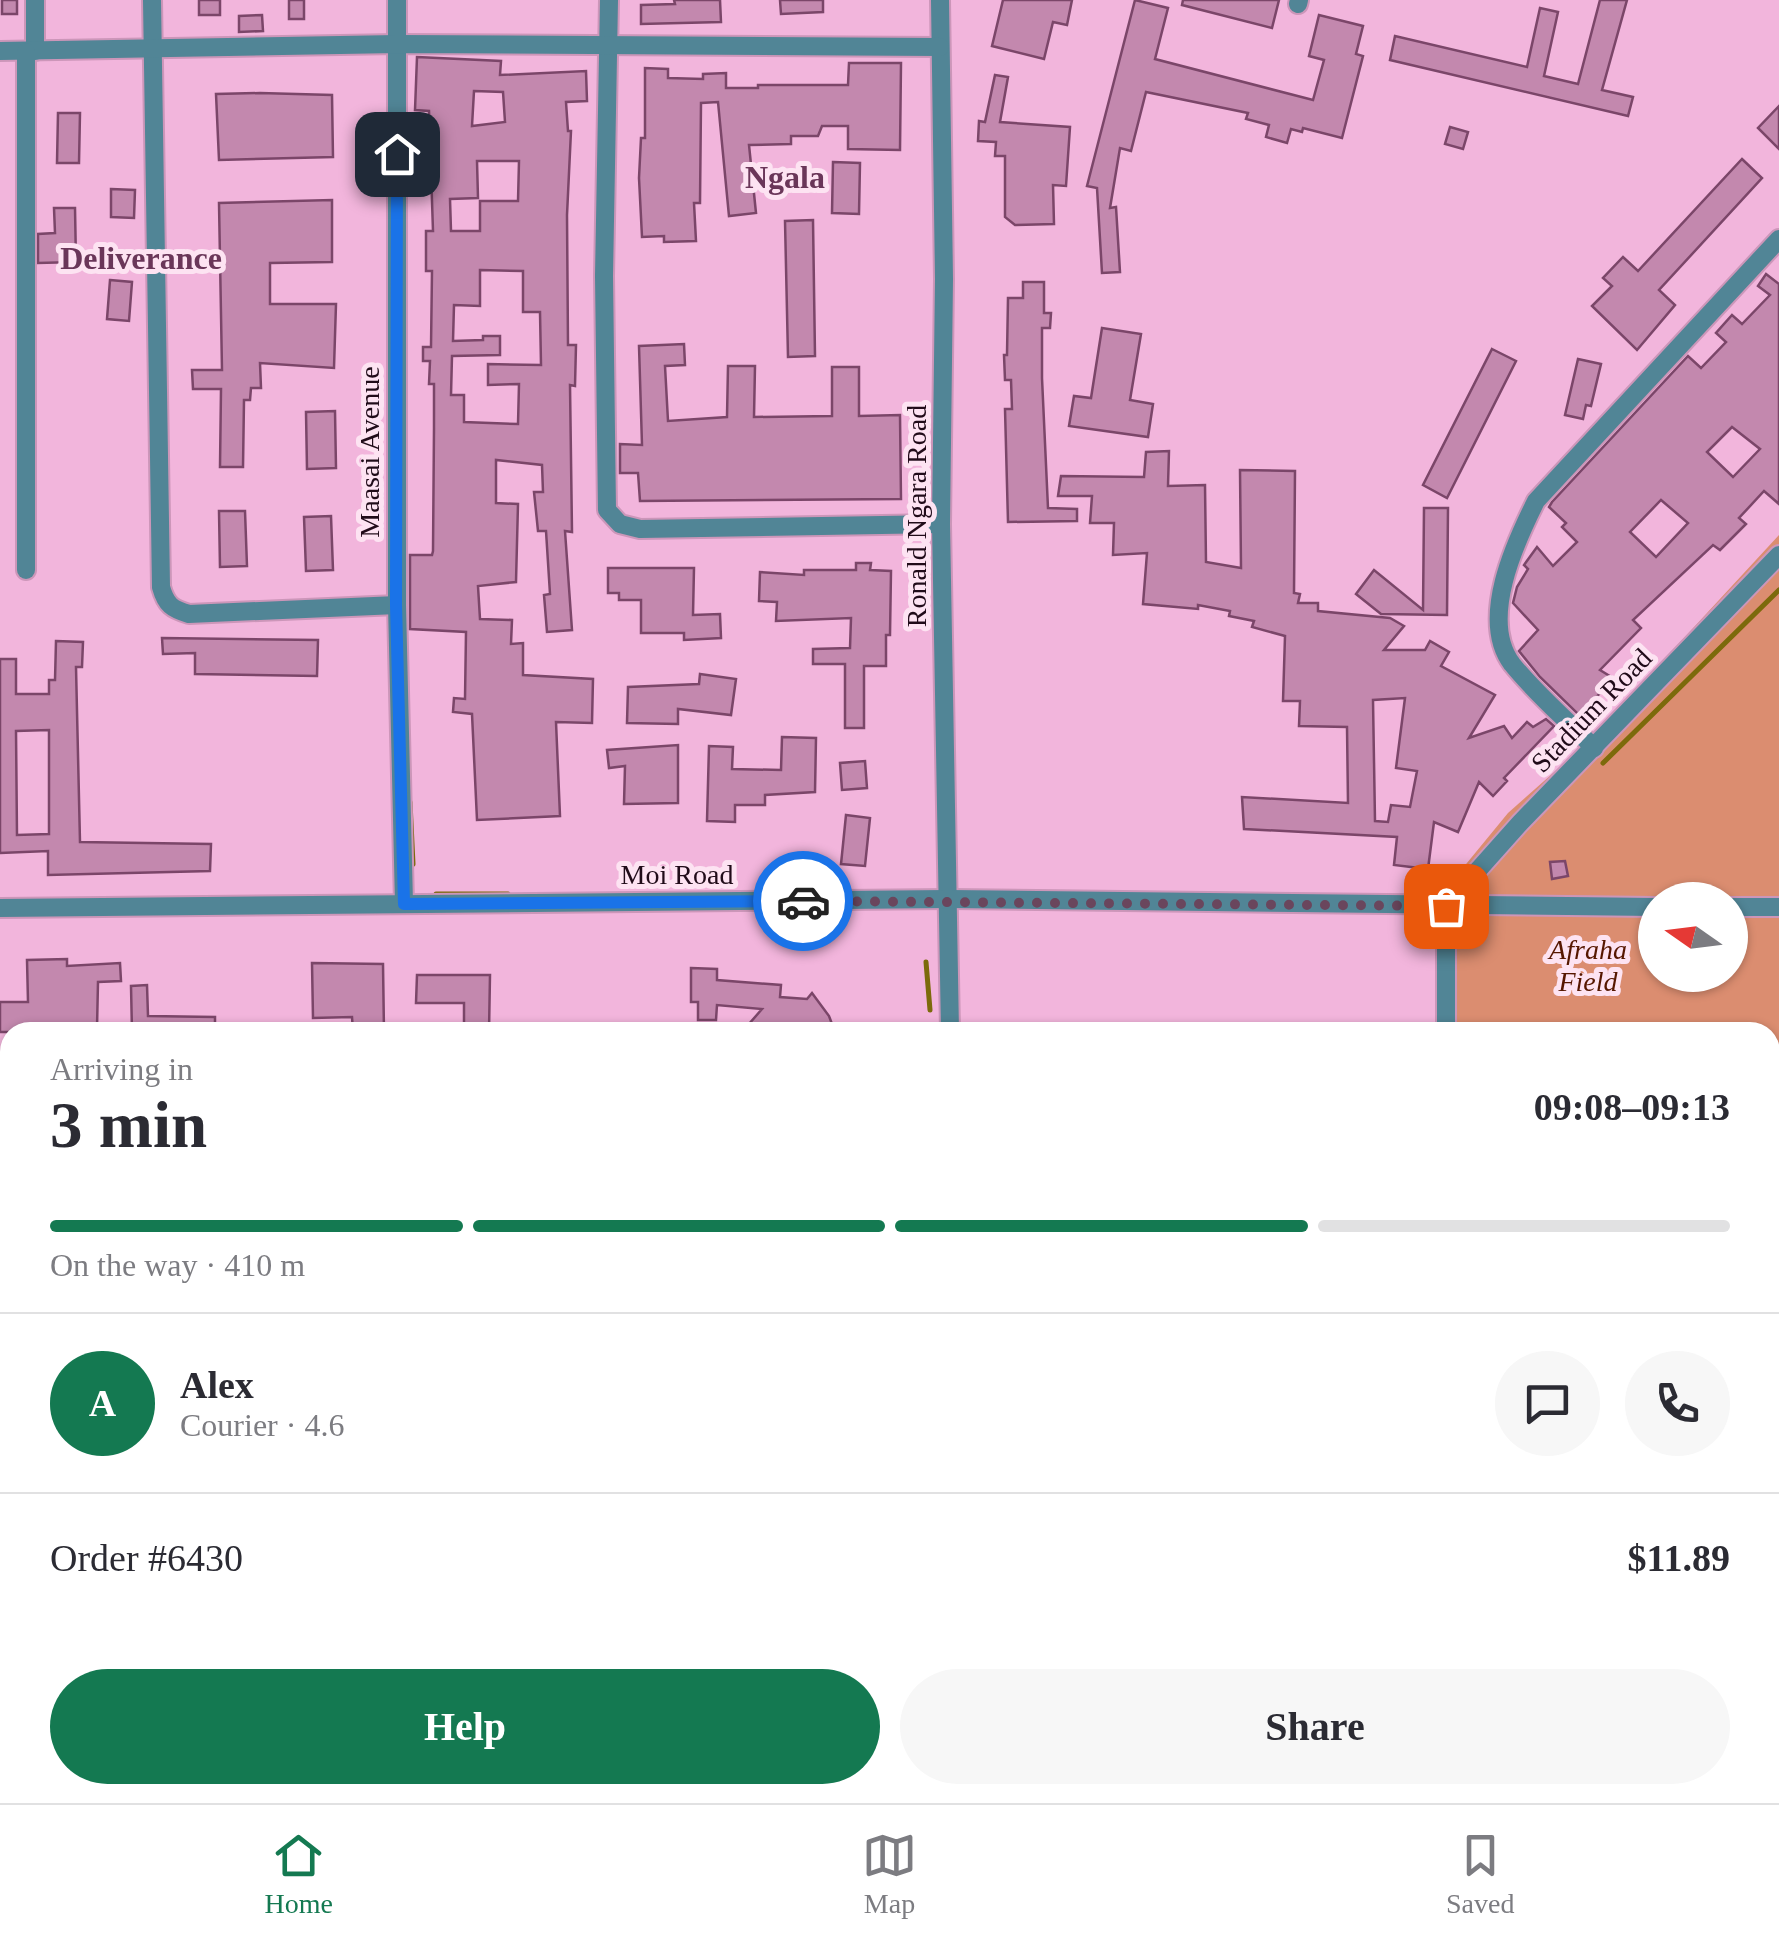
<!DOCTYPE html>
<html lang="en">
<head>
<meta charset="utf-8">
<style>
	body { margin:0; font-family:Georgia,serif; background:#f7f7f7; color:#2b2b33; height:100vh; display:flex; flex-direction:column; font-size:38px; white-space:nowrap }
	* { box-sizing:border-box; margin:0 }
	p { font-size:32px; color:#7c7c81 }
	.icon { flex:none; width:55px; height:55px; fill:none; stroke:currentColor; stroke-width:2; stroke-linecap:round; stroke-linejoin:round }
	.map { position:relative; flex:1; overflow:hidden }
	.drawer { position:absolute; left:0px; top:1022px; width:1780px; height:782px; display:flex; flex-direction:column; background:#fff; border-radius:30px 30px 0 0; box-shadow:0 2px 8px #0004 }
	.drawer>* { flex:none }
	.needle { width:65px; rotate:284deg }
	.buttons { position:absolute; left:1638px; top:882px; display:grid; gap:20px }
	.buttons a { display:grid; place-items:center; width:110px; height:110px; border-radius:50%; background:#fff; box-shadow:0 2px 8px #0004; font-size:50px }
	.pin { position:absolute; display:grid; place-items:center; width:85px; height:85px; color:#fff; margin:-42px; border-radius:20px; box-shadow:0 5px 15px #0006 }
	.courier { position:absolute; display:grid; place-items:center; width:100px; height:100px; margin:-50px; border:8px solid #1a73e8; border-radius:50%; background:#fff; color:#222; box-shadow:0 2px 12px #0007 }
	.overview em { font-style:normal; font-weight:700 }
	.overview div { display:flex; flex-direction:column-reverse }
	.overview { display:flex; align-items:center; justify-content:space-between; height:170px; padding:0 50px }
	h1 { font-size:65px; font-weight:700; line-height:75px }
	.bar { display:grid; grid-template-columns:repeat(4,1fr); gap:15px 10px; align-content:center; height:120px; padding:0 50px }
	.bar i { height:12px; border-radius:8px; background:#e1e1e2 }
	.bar .current { background:#147951 }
	.bar p { grid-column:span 4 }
	.line { display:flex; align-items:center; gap:25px; padding:0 50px; border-top:2px solid #e1e1e2 }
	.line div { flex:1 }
	.round { display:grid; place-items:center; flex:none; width:105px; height:105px; border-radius:52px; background:#f7f7f7 }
	.button { display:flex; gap:20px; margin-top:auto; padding:20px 50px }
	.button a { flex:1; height:115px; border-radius:60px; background:#147951; color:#fff; font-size:40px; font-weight:700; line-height:115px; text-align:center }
	.button a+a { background:#f7f7f7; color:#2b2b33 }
	.tab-bar { display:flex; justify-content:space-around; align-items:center; height:140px; border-top:2px solid #e1e1e2; background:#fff; font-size:28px; color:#7c7c81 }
	.tab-bar a { display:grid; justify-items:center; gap:5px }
	.tab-bar .current { color:#147951 }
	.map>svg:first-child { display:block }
	.green { fill:#db8d70; fill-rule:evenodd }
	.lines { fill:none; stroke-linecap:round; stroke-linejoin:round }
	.stream { stroke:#7c6a0b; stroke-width:5 }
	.building { fill:#c388ae; stroke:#7b4669; stroke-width:2.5; fill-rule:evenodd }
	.minor-casing { stroke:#cc96b9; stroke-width:22 }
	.minor { stroke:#518596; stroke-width:18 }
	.done { stroke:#6a465d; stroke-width:10; stroke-dasharray:0 18 }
	.route { stroke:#1a73e8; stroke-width:12 }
	.labels { text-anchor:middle; stroke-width:10; stroke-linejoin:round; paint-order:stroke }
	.street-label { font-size:28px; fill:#200b19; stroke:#fde3f2 }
	.park-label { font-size:28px; font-style:italic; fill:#561700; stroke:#fde3f2 }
	.quarter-label { font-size:32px; font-weight:bold; fill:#6a3659; stroke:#fde3f2 }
</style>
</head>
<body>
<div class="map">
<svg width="1779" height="1803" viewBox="0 0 1779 1803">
	<rect width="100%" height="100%" fill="#f2b5dc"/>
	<path class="green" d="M1779 535V1272H1770V1032H1441L1439 897 1508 813 1587 743ZM1655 900H1730V975H1655Z"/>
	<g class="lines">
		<g class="stream">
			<polyline points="1603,763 1779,590"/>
			<polyline points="410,802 413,864"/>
			<polyline points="436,894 508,894"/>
			<polyline points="926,962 930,1010"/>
			<polyline points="951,1803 951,1795"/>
		</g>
	</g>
	<g class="building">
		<rect x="2" y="0" width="15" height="14"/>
		<rect x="199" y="0" width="21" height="15"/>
		<rect x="289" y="0" width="15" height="19"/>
		<polygon points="674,0 720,0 721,22 641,24 641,5 675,4"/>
		<polygon points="780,0 823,0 823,12 781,14"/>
		<polygon points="1003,0 1072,0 1067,25 1053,22 1044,59 992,46"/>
		<polygon points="1135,0 1168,8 1155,59 1313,100 1324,60 1309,56 1319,15 1363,26 1356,54 1363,56 1342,138 1303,128 1302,132 1291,129 1287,143 1266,137 1269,125 1246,119 1248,113 1146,92 1131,151 1120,148 1110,208 1116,207 1120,272 1102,273 1097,188 1087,186"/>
		<polygon points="1183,0 1279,0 1272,28 1182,5"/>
		<polygon points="1600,0 1627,0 1602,90 1633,97 1628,116 1390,60 1395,36 1527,67 1540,8 1558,12 1544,76 1578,84"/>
		<polygon points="262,15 263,31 239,32 239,16"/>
		<path d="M417 57 501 61 500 75 586 71 587 101 566 102 568 131H571L567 215 568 345H576L575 386 570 385 572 532 565 531 572 630 547 632 544 595 550 594 546 531H538L534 492H543L542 465 496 460V503L518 504 516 582 478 586 480 619 512 620 511 644 523 643V675L593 679 592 723 556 722 560 816 477 820 472 714 453 712 454 698 465 699 466 632 410 629V555H432L433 551 434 428V384H429L430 361H423V347H431L432 271H426V231H433L429 111 415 110ZM474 91 503 92 505 122 472 126ZM477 161H519L518 201H480V231H451L450 199 478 198ZM480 270 523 271V312H540L541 365 488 364V385L519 384 518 424 464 422V395H451L452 356 500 355V336H483V340L453 341 454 305 480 306Z"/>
		<polygon points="849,63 901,63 900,150 848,149 848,126 822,126 818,136 791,136 791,144 749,145 756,213 729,216 718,102 701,103 700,203 694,203 696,241 664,242 664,236 642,237 639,178 641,138 645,138 645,68 668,69 668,78 703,79 703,74 726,73 726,88 758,88 758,85 848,85"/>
		<polygon points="995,75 1008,77 1000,122 1070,127 1066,186 1053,185 1054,224 1015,225 1005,217 1005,156 995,156 996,142 978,141 979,121 985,122"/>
		<polygon points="260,93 332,95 333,157 219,160 216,94"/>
		<polygon points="1779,106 1779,149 1758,128"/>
		<polygon points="58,113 80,113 79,163 57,163"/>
		<polygon points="1450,127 1468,132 1463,149 1445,144"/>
		<polygon points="1742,159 1762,178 1659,290 1675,305 1637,350 1592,306 1612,286 1603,278 1623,257 1638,271"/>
		<polygon points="833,162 860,163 859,214 832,213"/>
		<polygon points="111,189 135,190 134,218 111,217"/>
		<polygon points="332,200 332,262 270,263 270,304 336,304 334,368 260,363 261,388 251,388 250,400 244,400 243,467 220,467 221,389 193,389 192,370 222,370 219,203"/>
		<polygon points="54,208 75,208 76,262 38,263 38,234 55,233"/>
		<polygon points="813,220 815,356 788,357 785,221"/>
		<path d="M1766 274 1779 284V504L1764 491 1739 518 1746 524 1720 550 1713 545 1633 620 1641 628 1600 670 1613 678 1580 716 1540 677 1519 651 1538 630 1513 603 1517 587 1528 569 1524 565 1537 547 1553 566 1577 542 1562 527 1566 523 1549 507 1552 502 1688 356 1701 368 1726 342 1716 333 1732 315 1742 324 1770 295 1758 286ZM1732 427 1760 449 1733 477 1707 452ZM1661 500 1688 523 1656 557 1630 532Z"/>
		<polygon points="110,280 132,282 129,321 107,319"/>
		<polygon points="1023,282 1044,282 1044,313 1051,313 1050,328 1042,328 1042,378 1048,508 1077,509 1077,521 1008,522 1005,409 1012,409 1011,380 1005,380 1004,355 1007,355 1008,298 1023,298"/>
		<polygon points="1102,328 1141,334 1130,400 1153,404 1148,437 1069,426 1074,396 1091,398"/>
		<polygon points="684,344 685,365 665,366 668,421 727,417 728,366 755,366 754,417 832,416 832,367 859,367 859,416 900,415 901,499 640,501 638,473 620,473 620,444 642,445 639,346"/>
		<polygon points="1492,349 1516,361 1447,498 1423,485"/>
		<polygon points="1578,359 1601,364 1591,406 1586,405 1583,419 1565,415"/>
		<polygon points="335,411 336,468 307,469 306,412"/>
		<path d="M1169 451 1168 486 1205 485 1206 562 1241 568 1240 470 1295 471 1294 593 1300 594 1298 603H1318V611L1390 618 1404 626 1384 650H1425L1430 641 1449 652 1441 666 1495 695 1469 738 1504 726 1512 738 1527 722 1533 727 1546 719 1554 726 1504 778 1507 781 1493 796 1479 782 1458 832 1434 822 1428 869 1394 865 1397 837 1244 829 1242 797 1348 803 1347 727 1299 726 1300 701H1283L1285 636 1252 627 1254 621 1229 616 1230 611 1198 605V609L1143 604 1147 553 1113 555 1114 523H1090L1092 496H1058L1061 476 1144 477 1146 452ZM1405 698 1396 768 1417 771 1410 807 1391 805 1388 822 1375 821 1373 700Z"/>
		<polygon points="1424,508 1448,508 1447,615 1381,614 1356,594 1374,570 1423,610"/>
		<polygon points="219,511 245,511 247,566 220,567"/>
		<polygon points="331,516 333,570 306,571 304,517"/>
		<polygon points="856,563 871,563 870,570 891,571 890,635 886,635 886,666 864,666 864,728 845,728 845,664 813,664 813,649 850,648 851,618 776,621 777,602 759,601 760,572 804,575 804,570 856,570"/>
		<polygon points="608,568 694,568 693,615 720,614 721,638 684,640 684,633 641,633 641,600 619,600 619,593 608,593"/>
		<polygon points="162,638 318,640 317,676 195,674 195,653 163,654"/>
		<path d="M56 641 83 642 82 667H76L80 842 211 844 210 871 48 875V851L0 853V659H16V694H49V680H55ZM49 730V834L17 835 16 731Z"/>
		<polygon points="700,674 736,679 731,715 678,709 678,724 627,723 628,687 699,684"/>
		<polygon points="782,737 816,738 815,792 765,795 765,805 735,805 735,822 707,821 709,746 733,747 732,769 781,770"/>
		<polygon points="678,745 678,803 624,804 625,766 609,768 607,750"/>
		<polygon points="865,761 867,788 842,790 840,763"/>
		<polygon points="846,815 870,818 865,866 841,864"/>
		<polygon points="1565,861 1568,876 1552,879 1550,862"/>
		<polygon points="67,959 67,966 120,963 121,981 98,982 97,1028 62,1028 62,1032 0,1032 0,1002 28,1002 27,960"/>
		<polygon points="312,963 383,964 384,1032 353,1032 352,1017 313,1018"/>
		<polygon points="691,968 717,969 717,980 781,985 780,997 807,999 812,993 829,1016 835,1032 742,1032 762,1009 717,1005 716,1020 698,1020 698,1002 691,1002"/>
		<polygon points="417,975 490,975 489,1032 464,1032 464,1003 416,1003"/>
		<polygon points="147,985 148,1016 215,1017 215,1032 132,1032 131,986"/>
	</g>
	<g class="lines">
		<g class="minor-casing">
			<g id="minor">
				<polyline points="35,0 35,51"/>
				<path d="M152 0 161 587C166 605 172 609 189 614L397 605"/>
				<polyline points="397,0 397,605 404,904"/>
				<polyline points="609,0 604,276 607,510 620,524 640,529 941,524"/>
				<polyline points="940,0 944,279 941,524 950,1032"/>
				<polyline points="1298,4 1299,0"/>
				<polyline points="0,51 397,44 940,47"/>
				<polyline points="26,52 26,570"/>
				<path d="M1594 748C1567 720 1536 694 1512 664 1479 620 1515 543 1536 501L1779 239"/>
				<polyline points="1730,907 1779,907"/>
				<polyline points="0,908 949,899 1655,907"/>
				<polyline points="1446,1032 1446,906 1520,823 1779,555"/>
				<polyline points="0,1637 10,1637"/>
				<polyline points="314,1795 314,1803"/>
				<polyline points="665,1795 665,1803"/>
				<polyline points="936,1795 936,1803"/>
				<polyline points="1443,1803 1443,1795"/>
			</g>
		</g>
		<use href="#minor" class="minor"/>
	</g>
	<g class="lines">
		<polyline class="done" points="803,901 1446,906"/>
		<polyline class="route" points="397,154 396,605 404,904 803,901"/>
	</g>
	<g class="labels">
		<g class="street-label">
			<text transform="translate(369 452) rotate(-90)" y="10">Maasai Avenue</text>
			<text transform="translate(916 516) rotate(-90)" y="10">Ronald Ngara Road</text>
			<text transform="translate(1591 710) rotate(-46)" y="10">Stadium Road</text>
			<text x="677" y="884">Moi Road</text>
		</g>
		<g class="park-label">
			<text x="1588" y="959">Afraha<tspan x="1588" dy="32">Field</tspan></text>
		</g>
		<g class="quarter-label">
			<text x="785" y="188">Ngala</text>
			<text x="141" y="269">Deliverance</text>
		</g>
	</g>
</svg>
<div class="buttons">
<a><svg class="needle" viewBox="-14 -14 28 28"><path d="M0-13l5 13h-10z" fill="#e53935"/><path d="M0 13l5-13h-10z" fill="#7c7c81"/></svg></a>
</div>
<div class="pin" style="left:1446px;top:906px;background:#ea580c"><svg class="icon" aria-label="bag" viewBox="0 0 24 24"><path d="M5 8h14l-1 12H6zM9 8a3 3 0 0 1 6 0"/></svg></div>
<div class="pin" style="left:397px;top:154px;background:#1f2937"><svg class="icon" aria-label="home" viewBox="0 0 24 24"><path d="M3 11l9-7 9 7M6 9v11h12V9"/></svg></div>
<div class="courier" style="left:803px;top:901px"><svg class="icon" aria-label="car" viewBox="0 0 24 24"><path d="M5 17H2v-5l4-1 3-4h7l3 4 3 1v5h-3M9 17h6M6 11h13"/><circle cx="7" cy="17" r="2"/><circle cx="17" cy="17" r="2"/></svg></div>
<section class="drawer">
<div class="overview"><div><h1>3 min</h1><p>Arriving in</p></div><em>09:08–09:13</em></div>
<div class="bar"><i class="current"></i><i class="current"></i><i class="current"></i><i></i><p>On the way · 410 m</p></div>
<div class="line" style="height:180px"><b class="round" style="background:#147951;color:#fff">A</b><div><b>Alex</b><p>Courier · 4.6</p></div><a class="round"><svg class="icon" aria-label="chat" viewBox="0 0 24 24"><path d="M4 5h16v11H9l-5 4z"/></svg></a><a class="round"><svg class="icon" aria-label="phone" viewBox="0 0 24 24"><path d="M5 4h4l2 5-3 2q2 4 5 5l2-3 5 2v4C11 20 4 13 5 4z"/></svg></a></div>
<div class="line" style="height:130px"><div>Order #6430</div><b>$11.89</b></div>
<div class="button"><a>Help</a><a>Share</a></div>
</section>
</div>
<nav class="tab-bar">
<a class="current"><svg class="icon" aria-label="home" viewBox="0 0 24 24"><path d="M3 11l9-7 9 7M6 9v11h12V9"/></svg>Home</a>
<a><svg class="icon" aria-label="map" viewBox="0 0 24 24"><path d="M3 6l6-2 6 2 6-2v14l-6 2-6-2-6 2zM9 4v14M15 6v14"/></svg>Map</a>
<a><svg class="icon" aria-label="saved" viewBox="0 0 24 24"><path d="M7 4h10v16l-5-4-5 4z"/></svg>Saved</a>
</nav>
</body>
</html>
